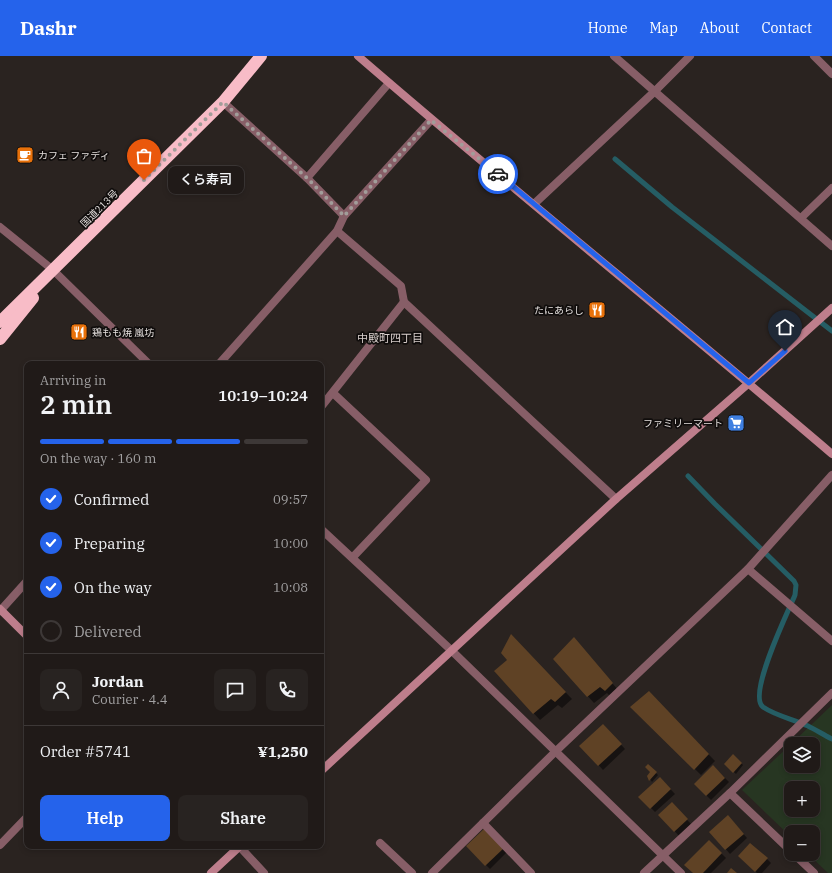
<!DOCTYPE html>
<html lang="en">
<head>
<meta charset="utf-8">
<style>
	body { margin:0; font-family:"IBM Plex Serif","Noto Sans JP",serif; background:#282321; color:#f1f3f6; height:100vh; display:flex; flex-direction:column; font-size:15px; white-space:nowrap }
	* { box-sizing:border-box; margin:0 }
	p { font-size:13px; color:#a2a1a2 }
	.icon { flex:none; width:22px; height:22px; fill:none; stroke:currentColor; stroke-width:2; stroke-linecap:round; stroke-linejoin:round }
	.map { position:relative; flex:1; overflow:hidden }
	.panel { position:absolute; left:24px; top:305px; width:300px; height:488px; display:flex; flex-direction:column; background:#201a18; border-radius:8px; box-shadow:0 2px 6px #0003,0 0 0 1px #3d3837 }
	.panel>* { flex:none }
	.fabs { position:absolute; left:784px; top:681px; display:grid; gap:8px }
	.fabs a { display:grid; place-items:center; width:36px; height:36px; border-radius:8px; background:#201a18; box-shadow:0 2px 6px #0003,0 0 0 1px #3d3837; font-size:20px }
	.pin { position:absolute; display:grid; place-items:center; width:34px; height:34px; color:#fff; margin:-41px -17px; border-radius:50% 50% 50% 0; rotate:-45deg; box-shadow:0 0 4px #0007 }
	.pin .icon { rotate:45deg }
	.courier { position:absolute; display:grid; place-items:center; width:40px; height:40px; margin:-20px; border:3px solid #2563eb; border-radius:50%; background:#fff; color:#222; box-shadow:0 1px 5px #0007 }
	.bubble { position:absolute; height:28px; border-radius:8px; background:#201a18; box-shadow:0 2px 6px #0003,0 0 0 1px #3d3837; font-size:13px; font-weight:600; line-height:28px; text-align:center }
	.head em { font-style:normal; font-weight:600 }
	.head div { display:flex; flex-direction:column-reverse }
	.head { display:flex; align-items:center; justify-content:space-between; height:68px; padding:0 16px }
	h1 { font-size:26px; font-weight:600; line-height:30px }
	.bar { display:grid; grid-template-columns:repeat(4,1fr); gap:6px 4px; align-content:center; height:48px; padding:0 16px }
	.bar i { height:5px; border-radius:3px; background:#3d3837 }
	.bar .on { background:#2563eb }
	.bar p { grid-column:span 4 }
	.line { display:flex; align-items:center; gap:10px; padding:0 16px; border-top:1px solid #3d3837 }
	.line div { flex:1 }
	.round { display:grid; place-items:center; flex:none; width:42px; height:42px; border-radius:8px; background:#282321 }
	ol { padding:0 16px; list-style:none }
	li { display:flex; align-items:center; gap:12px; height:44px }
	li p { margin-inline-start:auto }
	li .icon { padding:4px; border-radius:50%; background:#2563eb; color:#fff; stroke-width:4 }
	li:last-child { color:#a2a1a2 }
	li i { width:22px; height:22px; border:2px solid #3d3837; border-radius:50% }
	.primary-button { display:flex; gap:8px; margin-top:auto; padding:8px 16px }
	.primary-button a { flex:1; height:46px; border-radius:8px; background:#2563eb; color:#fff; font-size:16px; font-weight:600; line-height:46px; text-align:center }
	.primary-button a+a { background:#282321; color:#f1f3f6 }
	header { display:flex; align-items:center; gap:24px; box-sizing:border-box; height:56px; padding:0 20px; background:#2563eb; color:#fff }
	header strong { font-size:19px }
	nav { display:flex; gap:22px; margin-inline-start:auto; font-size:14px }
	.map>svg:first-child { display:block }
	.green { fill:#273622; fill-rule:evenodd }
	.shadow { fill:#0007 }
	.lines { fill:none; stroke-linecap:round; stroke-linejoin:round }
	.stream { stroke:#255d64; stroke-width:5 }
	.building { fill:#5f4225 }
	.street { stroke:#875e67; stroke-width:8 }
	.secondary { stroke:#be7e8c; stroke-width:8 }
	.highway { stroke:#f8bcc7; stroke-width:12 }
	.done { stroke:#a29d9a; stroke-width:4; stroke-dasharray:0 7.2 }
	.route { stroke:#2563eb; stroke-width:5 }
	.labels { text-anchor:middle; stroke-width:3.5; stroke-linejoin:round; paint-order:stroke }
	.poi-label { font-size:10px; fill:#e3dedc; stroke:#100d0c; text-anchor:start }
	.street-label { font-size:10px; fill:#e3dedc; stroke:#100d0c }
	.neighbourhood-label { font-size:11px; fill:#d8cecb; stroke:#100d0c }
</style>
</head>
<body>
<header>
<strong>Dashr</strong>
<nav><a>Home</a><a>Map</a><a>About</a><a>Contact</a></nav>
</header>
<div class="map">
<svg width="832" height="817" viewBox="0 0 832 817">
	<rect width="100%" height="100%" fill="#2a2320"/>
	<path class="green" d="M832 649V817H828L808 798H813V776H791V781L742 734 791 688V710H813V688H791ZM791 732H813V754H791Z"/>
	<g class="shadow">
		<polygon points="574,582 618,634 611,641 607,637 594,647 554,603"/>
		<polygon points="517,586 572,643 562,652 558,649 540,664 495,616 508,604"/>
		<polygon points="655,643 715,705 701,719 632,651"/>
		<polygon points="603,669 625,693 603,714 581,690"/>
		<polygon points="733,699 743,709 736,718 725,708"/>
		<polygon points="648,710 658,719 652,726 648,720 651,716"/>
		<polygon points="713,710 729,726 711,744 695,728"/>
		<polygon points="660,722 675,738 655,756 640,741"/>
		<polygon points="672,748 691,768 679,780 660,759"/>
		<polygon points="732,765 747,782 730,798 711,776"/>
		<polygon points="486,772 508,795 490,813 467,790"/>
		<polygon points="709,785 726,802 711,817 694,817"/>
		<polygon points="767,803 771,807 762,817 757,817 743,804"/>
	</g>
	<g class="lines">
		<g class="stream">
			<polyline points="615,103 672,151 832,275"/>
			<path d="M688 420 715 448 794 525 796 529 795 539C788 556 747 639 763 651 776 660 793 663 808 670 816 674 824 679 832 683"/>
		</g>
	</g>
	<g class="building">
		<polygon points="511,578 566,636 555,646 551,643 533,658 494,615 507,604 501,597"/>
		<polygon points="574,581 613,627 605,635 600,631 587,641 553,603"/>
		<polygon points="649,635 709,698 694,714 630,651"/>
		<polygon points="603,668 622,688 598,710 579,690"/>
		<polygon points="733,698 742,707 733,717 724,708"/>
		<polygon points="648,708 657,716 649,725 647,720 650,716 645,711"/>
		<polygon points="713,709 725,722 706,740 694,728"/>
		<polygon points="660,721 671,733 650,753 638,741"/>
		<polygon points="672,746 688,763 674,776 658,759"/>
		<polygon points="728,759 744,778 725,794 709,776"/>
		<polygon points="486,771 505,791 485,810 466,790"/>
		<polygon points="709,784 722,797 703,817 693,817 684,809"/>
		<polygon points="750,787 768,802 755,816 738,800"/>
		<polygon points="731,812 737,817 727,817"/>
	</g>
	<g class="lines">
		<g class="street">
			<polyline points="614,0 832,190"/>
			<polyline points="814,0 832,18"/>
			<polyline points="223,46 307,122 344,160"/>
			<polyline points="307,122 389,27"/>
			<polyline points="534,148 654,36 690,0"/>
			<polyline points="801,162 832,132"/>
			<polyline points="0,171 53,214 149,308"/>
			<polyline points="337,175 401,230 404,246 616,443"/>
			<polyline points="219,308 337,175 344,160 431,64"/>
			<polyline points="333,337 426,424 353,501"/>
			<polyline points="321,351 404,246"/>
			<polyline points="321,473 451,594 681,817"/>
			<polyline points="748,513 832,585"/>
			<polyline points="0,555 27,525"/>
			<polyline points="730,737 791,795"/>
			<polyline points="483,767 531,817"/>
			<polyline points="380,787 412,817"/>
			<polyline points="0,789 27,761"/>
			<polyline points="240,791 264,817"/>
			<polyline points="794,798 814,817"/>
			<polyline points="432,817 555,696 748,513 832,419"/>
			<polyline points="644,817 730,737 832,637"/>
		</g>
		<g class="secondary">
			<path d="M358 0C514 135 675 264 832 398"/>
			<polyline points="0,553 27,580"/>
			<polyline points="321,715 616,443 749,327 832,252"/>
			<polyline points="211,817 240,790"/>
		</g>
		<g class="highway">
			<polyline points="0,266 223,46 261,0"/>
			<polyline points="0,283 33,242"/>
		</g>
	</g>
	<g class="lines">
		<polyline class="done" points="144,124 223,46 307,122 344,160 431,64 498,118"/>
		<polyline class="route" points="498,118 749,327 785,295"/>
	</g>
	<defs>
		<g id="cafe-square" transform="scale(0.9)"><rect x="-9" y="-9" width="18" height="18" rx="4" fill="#e8710a" stroke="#100d0c"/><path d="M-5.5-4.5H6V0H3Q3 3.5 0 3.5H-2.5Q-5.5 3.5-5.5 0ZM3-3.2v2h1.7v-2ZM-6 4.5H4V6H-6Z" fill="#fff"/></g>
		<g id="restaurant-square" transform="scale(0.9)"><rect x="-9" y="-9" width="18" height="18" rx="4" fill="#e8710a" stroke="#100d0c"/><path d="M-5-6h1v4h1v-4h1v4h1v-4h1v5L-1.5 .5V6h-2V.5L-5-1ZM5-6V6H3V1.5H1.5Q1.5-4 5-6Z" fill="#fff"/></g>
		<g id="supermarket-square" transform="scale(0.9)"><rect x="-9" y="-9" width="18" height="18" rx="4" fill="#3f7fe0" stroke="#100d0c"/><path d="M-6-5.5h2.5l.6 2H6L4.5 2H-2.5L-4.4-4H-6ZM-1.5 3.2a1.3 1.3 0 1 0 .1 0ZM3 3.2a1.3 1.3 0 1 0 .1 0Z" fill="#fff"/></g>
	</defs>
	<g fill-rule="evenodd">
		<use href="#cafe-square" x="25" y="99"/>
		<use href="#restaurant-square" x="597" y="254"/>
		<use href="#restaurant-square" x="79" y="276"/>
		<use href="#supermarket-square" x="736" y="367"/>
	</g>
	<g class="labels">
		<g class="poi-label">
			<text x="38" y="103">カフェ ファディ</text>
			<text x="584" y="258" text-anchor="end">たにあらし</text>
			<text x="92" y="280">鶏もも焼 嵐坊</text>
			<text x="723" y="371" text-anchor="end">ファミリーマート</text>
		</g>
		<g class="street-label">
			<text transform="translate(99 152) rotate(-45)" y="4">国道213号</text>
		</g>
		<g class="neighbourhood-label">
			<text x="390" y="286">中殿町四丁目</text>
		</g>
	</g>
</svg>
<div class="fabs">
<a><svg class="icon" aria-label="layers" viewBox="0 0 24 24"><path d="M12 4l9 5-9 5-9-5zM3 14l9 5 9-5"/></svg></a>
<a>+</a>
<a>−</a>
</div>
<div class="pin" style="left:144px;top:124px;background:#ea580c"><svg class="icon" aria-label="bag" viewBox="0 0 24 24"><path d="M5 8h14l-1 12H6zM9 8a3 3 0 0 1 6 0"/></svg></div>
<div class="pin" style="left:785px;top:295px;background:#1f2937"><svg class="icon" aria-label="home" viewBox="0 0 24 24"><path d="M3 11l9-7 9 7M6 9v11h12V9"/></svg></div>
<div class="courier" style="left:498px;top:118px"><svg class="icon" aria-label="car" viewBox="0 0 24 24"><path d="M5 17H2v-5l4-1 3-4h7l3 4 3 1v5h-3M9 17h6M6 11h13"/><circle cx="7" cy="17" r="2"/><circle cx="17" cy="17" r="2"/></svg></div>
<div class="bubble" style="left:168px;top:110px;width:76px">くら寿司</div>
<section class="panel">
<div class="head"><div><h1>2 min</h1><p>Arriving in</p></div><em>10:19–10:24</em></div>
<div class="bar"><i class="on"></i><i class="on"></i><i class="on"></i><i></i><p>On the way · 160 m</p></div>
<ol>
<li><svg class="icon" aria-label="check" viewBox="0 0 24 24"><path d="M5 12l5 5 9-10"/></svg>Confirmed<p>09:57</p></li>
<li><svg class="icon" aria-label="check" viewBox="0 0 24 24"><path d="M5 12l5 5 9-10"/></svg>Preparing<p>10:00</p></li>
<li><svg class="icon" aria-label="check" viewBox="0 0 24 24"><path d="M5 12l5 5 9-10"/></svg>On the way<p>10:08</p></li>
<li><i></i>Delivered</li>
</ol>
<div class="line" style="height:72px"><a class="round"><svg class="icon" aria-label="person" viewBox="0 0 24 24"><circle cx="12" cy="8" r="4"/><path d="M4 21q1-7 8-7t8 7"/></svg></a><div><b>Jordan</b><p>Courier · 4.4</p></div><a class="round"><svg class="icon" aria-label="chat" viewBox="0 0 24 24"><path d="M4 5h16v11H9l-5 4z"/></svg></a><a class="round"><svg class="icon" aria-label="phone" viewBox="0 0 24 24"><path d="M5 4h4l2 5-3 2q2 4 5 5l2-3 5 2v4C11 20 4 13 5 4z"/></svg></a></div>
<div class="line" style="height:52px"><div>Order #5741</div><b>¥1,250</b></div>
<div class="primary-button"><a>Help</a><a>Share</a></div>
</section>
</div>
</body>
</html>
